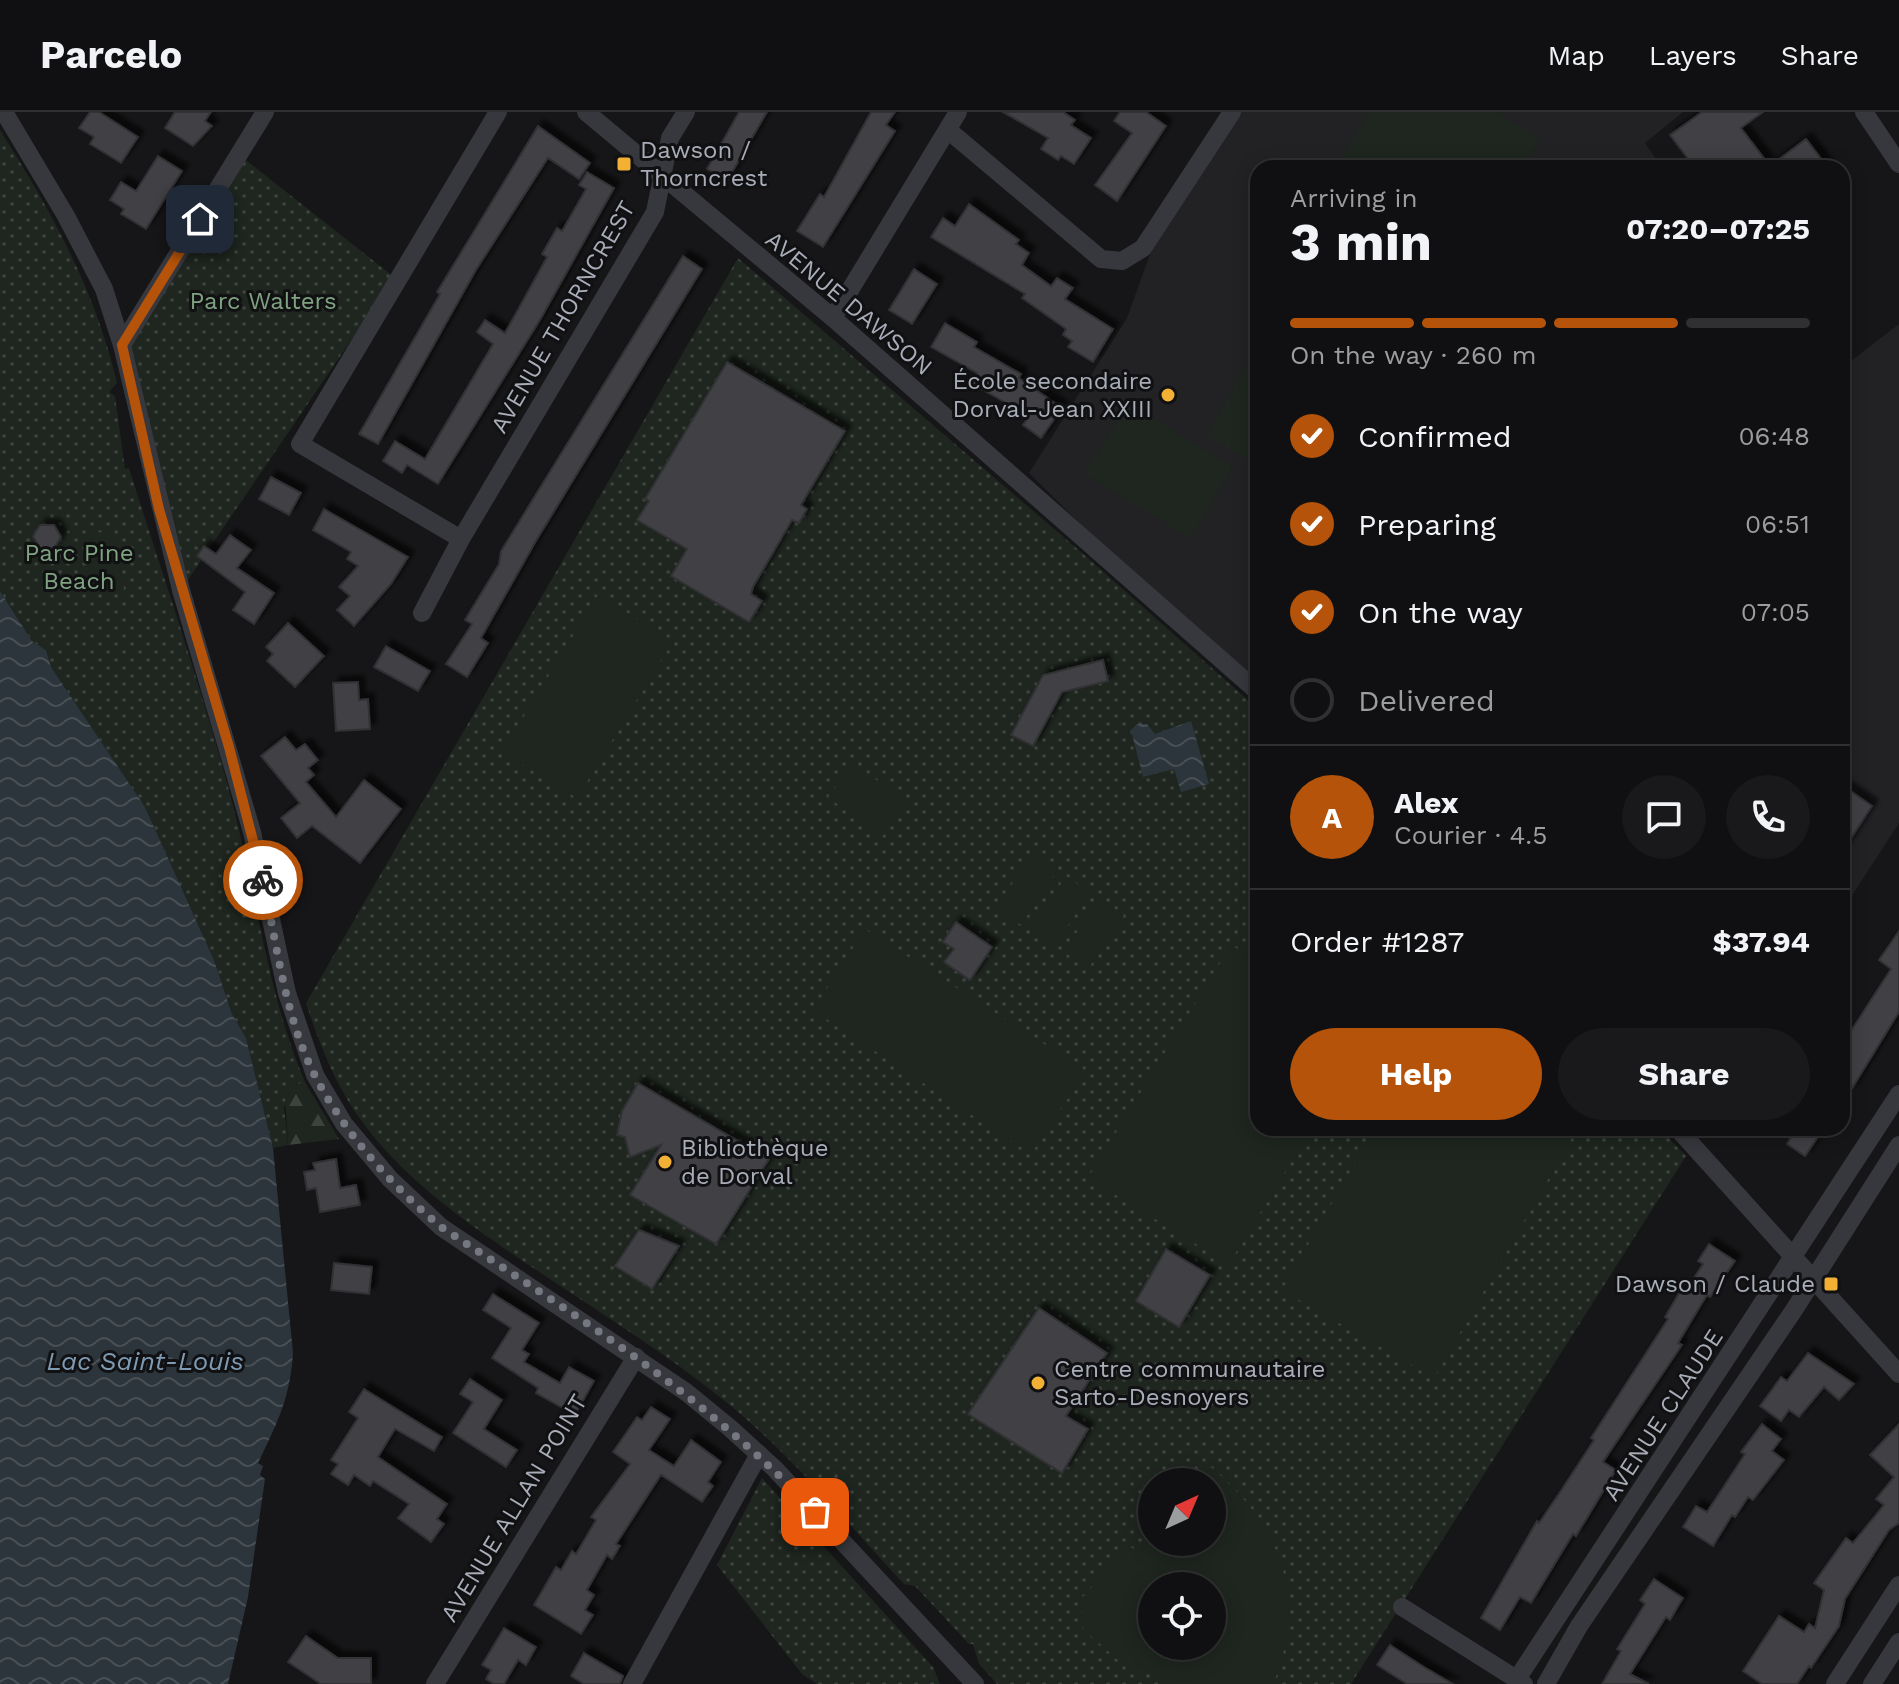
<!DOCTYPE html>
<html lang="en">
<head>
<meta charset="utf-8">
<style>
	body { margin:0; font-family:"Work Sans",sans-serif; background:#19191b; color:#f1f3f6; height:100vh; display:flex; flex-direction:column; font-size:30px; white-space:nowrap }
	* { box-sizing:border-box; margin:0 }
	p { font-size:26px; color:#9c9d9f }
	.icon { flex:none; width:44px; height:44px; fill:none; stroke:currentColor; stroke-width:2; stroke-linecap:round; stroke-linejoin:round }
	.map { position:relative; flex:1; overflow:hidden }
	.sheet { position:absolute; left:1250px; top:48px; width:600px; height:976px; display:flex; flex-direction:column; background:#101012; border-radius:24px; box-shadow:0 4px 20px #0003,0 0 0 2px #303032 }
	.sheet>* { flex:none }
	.needle { width:52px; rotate:44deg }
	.buttons { position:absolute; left:1138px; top:1356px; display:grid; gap:16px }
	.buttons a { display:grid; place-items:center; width:88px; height:88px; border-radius:50%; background:#101012; box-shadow:0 4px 20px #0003,0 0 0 2px #303032; font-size:40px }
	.pin { position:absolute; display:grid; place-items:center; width:68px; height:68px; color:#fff; margin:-34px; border-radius:16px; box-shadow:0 4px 12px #0006 }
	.courier { position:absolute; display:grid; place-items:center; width:80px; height:80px; margin:-40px; border:6px solid #b45309; border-radius:50%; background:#fff; color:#222; box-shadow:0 2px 10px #0007 }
	.headline em { font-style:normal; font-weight:700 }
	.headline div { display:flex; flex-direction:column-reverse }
	.headline { display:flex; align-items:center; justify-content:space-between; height:136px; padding:0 40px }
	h1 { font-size:52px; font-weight:700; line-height:60px }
	.bar { display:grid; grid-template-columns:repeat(4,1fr); gap:12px 8px; align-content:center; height:96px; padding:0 40px }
	.bar i { height:10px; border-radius:6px; background:#303032 }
	.bar .current { background:#b45309 }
	.bar p { grid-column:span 4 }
	.line { display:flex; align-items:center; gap:20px; padding:0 40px; border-top:2px solid #303032 }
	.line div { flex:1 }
	.round { display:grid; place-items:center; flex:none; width:84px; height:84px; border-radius:42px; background:#19191b }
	ol { padding:0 40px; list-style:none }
	li { display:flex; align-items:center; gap:24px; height:88px }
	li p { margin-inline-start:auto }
	li .icon { padding:8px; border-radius:50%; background:#b45309; color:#fff; stroke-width:4 }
	li:last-child { color:#9c9d9f }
	li i { width:44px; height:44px; border:4px solid #303032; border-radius:50% }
	.cta { display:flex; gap:16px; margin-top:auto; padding:16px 40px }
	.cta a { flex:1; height:92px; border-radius:48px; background:#b45309; color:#fff; font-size:32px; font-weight:700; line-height:92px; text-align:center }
	.cta a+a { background:#19191b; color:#f1f3f6 }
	header { display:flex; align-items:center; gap:48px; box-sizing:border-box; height:112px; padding:0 40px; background:#101012; border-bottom:2px solid #303032 }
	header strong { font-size:38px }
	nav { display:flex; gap:44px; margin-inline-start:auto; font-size:28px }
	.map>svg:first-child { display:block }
	.built { fill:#222225 }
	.green { fill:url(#green-dots); fill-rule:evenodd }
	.forest { fill:url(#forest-firs) }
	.pitch { fill:#1e261f; fill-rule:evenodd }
	.water { fill:url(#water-waves) }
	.building { fill:#404145; stroke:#303034; stroke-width:2; filter:url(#shadow) }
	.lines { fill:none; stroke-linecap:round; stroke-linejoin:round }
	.minor { stroke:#37383d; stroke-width:18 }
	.done { stroke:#757880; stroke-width:8; stroke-dasharray:0 14.4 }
	.route { stroke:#b45309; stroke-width:10 }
	.poi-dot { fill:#f2b134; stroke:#111113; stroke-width:3 }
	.labels { text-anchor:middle; stroke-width:6; stroke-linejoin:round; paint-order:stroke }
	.poi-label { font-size:24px; fill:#a8adb8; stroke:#111113; text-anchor:start }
	.park-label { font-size:24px; fill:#7fa381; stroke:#111113 }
	.street-label { font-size:24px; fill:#a8adb8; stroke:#111113 }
	.water-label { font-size:26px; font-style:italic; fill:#7f9bb3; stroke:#111113 }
</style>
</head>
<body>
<header>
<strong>Parcelo</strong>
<nav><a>Map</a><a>Layers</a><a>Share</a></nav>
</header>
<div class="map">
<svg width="1899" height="1572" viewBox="0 0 1899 1572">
	<defs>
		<pattern id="green-dots" width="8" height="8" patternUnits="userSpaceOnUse" patternTransform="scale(2)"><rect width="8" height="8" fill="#1e261f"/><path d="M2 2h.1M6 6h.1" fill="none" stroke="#3c433d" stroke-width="1.8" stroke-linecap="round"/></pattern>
		<pattern id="forest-firs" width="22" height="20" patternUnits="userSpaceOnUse" patternTransform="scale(2)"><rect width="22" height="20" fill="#1e261f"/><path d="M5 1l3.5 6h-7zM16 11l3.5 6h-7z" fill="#3c433d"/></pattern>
		<pattern id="water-waves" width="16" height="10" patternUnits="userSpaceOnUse" patternTransform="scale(2)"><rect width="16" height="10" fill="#2c353c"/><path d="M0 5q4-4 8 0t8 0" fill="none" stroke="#485056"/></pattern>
		<filter id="shadow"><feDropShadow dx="6" dy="-6" stdDeviation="2" flood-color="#0009"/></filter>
	</defs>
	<rect width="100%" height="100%" fill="#161618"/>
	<g class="built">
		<polygon points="1240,0 1683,0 1645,31 1662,56 1258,56 1258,588 1029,361 1127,206 1153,134"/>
		<polygon points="1899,212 1899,711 1842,799 1842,256"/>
	</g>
	<g class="green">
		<path d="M0 18C51 99 95 177 117 271L109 280 115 284 125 357 129 356C163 465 201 573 230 682 256 778 266 878 305 970L295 973 284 996 288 1033 273 1036 246 926 232 902 214 848 145 695 51 555 46 538 32 529 0 479Z"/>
		<polygon points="242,45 394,165 181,478 122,233"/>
		<path d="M738 146 1081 440 1258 597V1016H1659L1686 1044 1351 1572H997L979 1552 973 1532H969L915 1474 904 1472C848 1412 794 1346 731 1294 664 1239 589 1194 517 1145 460 1106 405 1067 363 1011 336 975 320 934 306 891ZM1152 1370H1212V1430H1152ZM1152 1474H1212V1534H1152Z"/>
		<polygon points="762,1366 933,1555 940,1572 817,1572 802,1562 717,1453"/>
	</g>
	<polygon class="forest" points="305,970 339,1027 288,1033 285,982 295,973"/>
	<g class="pitch">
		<polygon points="1369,0 1497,0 1540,27 1522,56 1335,56"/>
		<polygon points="1257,237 1258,237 1258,354 1206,323"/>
		<polygon points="1128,291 1233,355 1190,426 1085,362"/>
		<polygon points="114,418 124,477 94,483 84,423"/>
		<polygon points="598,483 673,529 577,686 502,640"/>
		<polygon points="853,651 907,690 882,725 828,685"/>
		<polygon points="1032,742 1057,759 1021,813 996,796"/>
		<polygon points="1066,764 1090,780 1055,834 1030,818"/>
		<polygon points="1099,786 1124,803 1088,857 1064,840"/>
		<polygon points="865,817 1086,959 1031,1042 813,898"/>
		<polygon points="1231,833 1258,849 1258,1016 1312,1016 1229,1152 1088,1066"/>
		<polygon points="1375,1016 1558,1016 1573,1024 1434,1266 1282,1178"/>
		<path d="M1211 1355C1280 1413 1309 1485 1273 1572H1162L1144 1556 1136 1564 1083 1517 1082 1486 1128 1433 1137 1439 1152 1422V1430H1212V1370H1198ZM1152 1474H1212V1534H1152Z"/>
	</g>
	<g class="water">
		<path d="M0 479 32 529 46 538 51 555 145 695 214 848 232 902 246 926 273 1036 293 1241C290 1287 277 1311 258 1351L263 1354 260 1363 265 1367 248 1485 228 1572H0Z"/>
		<polygon points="1191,609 1209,672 1181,680 1174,657 1143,665 1131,618 1137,612 1147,612 1155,622"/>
	</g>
	<g class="building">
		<polygon points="90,0 99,0 138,25 121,51 90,32 94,25 79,16"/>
		<polygon points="175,0 211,0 205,9 212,14 193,34 165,16"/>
		<polygon points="739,0 767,0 727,69 707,57"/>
		<polygon points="871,0 895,0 886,13 895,19 823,135 797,119 820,82 824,85"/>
		<polygon points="1003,0 1063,0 1075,8 1071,13 1091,26 1074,52 1061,44 1058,48 1041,37 1048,26"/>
		<polygon points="1120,0 1146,0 1166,14 1117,89 1095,73 1132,21 1114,9"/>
		<polygon points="1702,0 1763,0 1741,16 1770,54 1806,27 1828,56 1695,56 1670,23"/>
		<polygon points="538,14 590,51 579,67 548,46 476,158 378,332 359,322 440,182 437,180"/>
		<polygon points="158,44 182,59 146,117 121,102 124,97 110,88 121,70 136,79"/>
		<polygon points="587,60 614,76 540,208 438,372 407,353 402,361 383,349 395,329 425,347 493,232 477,220 485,208 505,221 547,145 542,142 557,116 562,119 586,77 579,73"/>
		<polygon points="969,92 1019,128 1016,132 1029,141 1022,153 1051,174 1057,166 1073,176 1065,187 1113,217 1093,250 1068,235 1072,229 1063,223 1066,217 1022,186 1025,182 931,125 943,106 955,114"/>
		<polygon points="683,144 702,157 536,429 481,526 488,531 467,565 446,552 472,512 465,508 499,452 501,439"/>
		<polygon points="914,157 937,172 912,212 889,198"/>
		<polygon points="945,211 977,230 974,235 1021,262 1019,266 1062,296 1041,326 1023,313 1029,304 971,271 977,261 931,235"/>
		<polygon points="727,250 845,319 801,393 807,397 799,411 792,408 753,475 751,482 762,489 749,510 671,464 687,437 637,408 649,389 645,387"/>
		<polygon points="271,365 301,381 289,403 259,387"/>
		<polygon points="324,397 408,445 391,472 354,514 337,498 350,484 339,475 358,454 347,447 351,440 313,418"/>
		<polygon points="40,413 54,413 61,425 54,436 40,437 33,424"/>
		<polygon points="230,423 251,438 237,456 274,481 254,512 233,498 245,480 197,444 204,434 216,442"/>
		<polygon points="288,511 324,544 295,575 267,549 273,542 266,535"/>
		<polygon points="386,534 430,559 418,579 374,555"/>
		<polygon points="1103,548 1108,569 1062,580 1033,634 1011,623 1043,563"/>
		<polygon points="358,570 359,588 368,587 370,617 336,619 333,571"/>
		<polygon points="285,625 296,638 305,632 318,648 308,656 314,663 306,670 336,705 364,668 401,697 360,751 312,714 297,726 281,706 300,691 261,644"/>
		<polygon points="1842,673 1872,694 1842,740"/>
		<polygon points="956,810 992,835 970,868 944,850 954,837 943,830"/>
		<polygon points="1899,819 1899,900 1851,978 1842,972 1842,922 1847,925 1891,857 1879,848"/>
		<polygon points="638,971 769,1047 716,1132 630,1083 661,1033 630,1045 625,1025 617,1023 622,999"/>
		<polygon points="1797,1016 1824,1016 1805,1044 1787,1032"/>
		<polygon points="336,1047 340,1076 356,1073 360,1093 320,1100 316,1076 307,1078 304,1060 315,1058 313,1051"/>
		<polygon points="639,1118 679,1134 652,1177 615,1154"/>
		<polygon points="1709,1132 1735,1149 1710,1185 1707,1183 1678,1231 1682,1233 1603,1350 1616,1358 1576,1424 1573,1422 1531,1491 1520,1485 1500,1518 1481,1506 1537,1409 1539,1411 1560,1380 1594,1328 1591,1326 1668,1207 1665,1205 1682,1176 1686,1178 1703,1152 1698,1149"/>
		<polygon points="1166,1137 1210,1163 1179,1215 1136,1189"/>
		<polygon points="334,1151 372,1155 369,1182 331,1178"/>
		<polygon points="493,1182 539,1211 522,1238 529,1242 524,1250 560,1271 569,1255 594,1269 575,1303 536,1281 538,1276 492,1246 511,1216 483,1198"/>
		<polygon points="1039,1196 1107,1241 1066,1304 1088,1317 1062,1361 968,1302"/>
		<polygon points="1808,1241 1854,1272 1839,1288 1824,1275 1799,1305 1789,1298 1781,1309 1760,1294 1781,1265 1787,1269"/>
		<polygon points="470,1267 502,1288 484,1317 517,1338 506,1355 453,1321 473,1290 460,1282"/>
		<polygon points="364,1277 442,1325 434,1339 395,1317 378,1345 447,1392 437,1407 444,1412 431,1430 398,1406 409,1392 373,1369 370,1374 354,1363 348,1373 331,1362 338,1352 331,1348 358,1306 349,1300"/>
		<polygon points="651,1295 670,1307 649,1338 674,1354 691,1328 721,1350 708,1370 713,1374 702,1390 661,1363 616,1432 620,1434 612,1447 607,1443 587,1478 594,1483 585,1498 593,1503 581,1522 534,1493 556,1455 561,1458 572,1439 576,1442 596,1408 591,1405 630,1352 613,1340 637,1305 642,1308"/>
		<polygon points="1762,1312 1781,1327 1772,1339 1784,1348 1753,1388 1748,1385 1735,1405 1732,1403 1713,1434 1683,1415 1696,1394 1707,1400 1745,1342 1741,1340"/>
		<polygon points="1899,1312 1899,1411 1889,1418 1845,1487 1839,1514 1811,1556 1809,1554 1797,1572 1762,1572 1743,1559 1779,1504 1804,1520 1809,1512 1815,1516 1824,1478 1814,1471 1846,1426 1853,1431 1884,1393 1876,1387 1894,1365 1870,1343"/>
		<polygon points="1654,1467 1683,1486 1670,1508 1666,1505 1630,1562 1649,1572 1602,1572 1621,1539 1617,1537 1645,1492 1640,1488"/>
		<polygon points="504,1516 536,1535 526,1553 518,1548 504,1572 494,1572 486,1567 491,1558 482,1553"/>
		<polygon points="306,1524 338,1546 371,1546 371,1572 321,1572 288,1550"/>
		<polygon points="1390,1533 1424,1555 1453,1572 1407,1572 1377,1553"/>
		<polygon points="584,1541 623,1564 620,1572 584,1572 571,1564"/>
	</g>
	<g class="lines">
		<g class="minor">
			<polyline points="4,0 66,104 104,177 122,233 181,478 252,720 287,881 315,963 344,1012 390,1067 441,1115 686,1280 730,1316 775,1357 975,1572"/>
			<polyline points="586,0 833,206 1258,580"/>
			<polyline points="1864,0 1899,52"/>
			<polyline points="948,18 1101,147 1122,149 1143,136 1232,0"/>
			<polyline points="833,206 958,0"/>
			<polyline points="122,233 265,0"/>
			<polyline points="461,427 300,332 498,0"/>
			<polyline points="422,501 461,427 655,100 670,26 686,0"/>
			<polyline points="1677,1016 1899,1262"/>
			<polyline points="1402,1495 1524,1572"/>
			<polyline points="1517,1567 1899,982"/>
			<polyline points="435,1572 636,1245"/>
			<polyline points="632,1572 759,1342"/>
			<polyline points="1546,1572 1579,1514 1794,1198 1899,1033"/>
			<polyline points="1835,1572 1899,1473"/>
			<polyline points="1872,1572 1899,1530"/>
		</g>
	</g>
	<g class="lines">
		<path class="done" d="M263 768C277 833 285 905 315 964 346 1023 391 1073 441 1115 576 1204 703 1281 815 1400"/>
		<polyline class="route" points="200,107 122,233 159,397 229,635 263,768"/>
	</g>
	<g class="poi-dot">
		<rect x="616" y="44" width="16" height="16" rx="4"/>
		<circle cx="1168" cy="283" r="8"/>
		<circle cx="665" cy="1050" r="8"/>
		<rect x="1823" y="1164" width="16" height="16" rx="4"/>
		<circle cx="1038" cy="1271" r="8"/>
	</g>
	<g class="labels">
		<g class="poi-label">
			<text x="640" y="46">Dawson /<tspan x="640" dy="28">Thorncrest</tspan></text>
			<text x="1152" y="277" text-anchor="end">École secondaire<tspan x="1152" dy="28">Dorval-Jean XXIII</tspan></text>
			<text x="681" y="1044">Bibliothèque<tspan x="681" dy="28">de Dorval</tspan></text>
			<text x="1815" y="1180" text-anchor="end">Dawson / Claude</text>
			<text x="1054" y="1265">Centre communautaire<tspan x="1054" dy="28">Sarto-Desnoyers</tspan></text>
		</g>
		<g class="park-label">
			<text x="263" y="197">Parc Walters</text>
			<text x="79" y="449">Parc Pine<tspan x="79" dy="28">Beach</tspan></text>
		</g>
		<g class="street-label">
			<text transform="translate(849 191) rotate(40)" y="8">AVENUE DAWSON</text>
			<text transform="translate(563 205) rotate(-60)" y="8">AVENUE THORNCREST</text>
			<text transform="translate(1663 1303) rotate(-57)" y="8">AVENUE CLAUDE</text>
			<text transform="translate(514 1396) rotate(-59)" y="8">AVENUE ALLAN POINT</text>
		</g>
		<g class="water-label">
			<text x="145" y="1258">Lac Saint-Louis</text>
		</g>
	</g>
</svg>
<div class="buttons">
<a><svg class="needle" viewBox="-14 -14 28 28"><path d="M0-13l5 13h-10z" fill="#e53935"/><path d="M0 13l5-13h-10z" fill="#9c9d9f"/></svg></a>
<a><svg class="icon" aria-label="locate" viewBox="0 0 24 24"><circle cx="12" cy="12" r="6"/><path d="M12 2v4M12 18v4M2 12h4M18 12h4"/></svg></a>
</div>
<div class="pin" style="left:815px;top:1400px;background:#ea580c"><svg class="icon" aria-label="bag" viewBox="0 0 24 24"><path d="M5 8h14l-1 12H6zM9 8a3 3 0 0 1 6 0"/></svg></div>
<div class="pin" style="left:200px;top:107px;background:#1f2937"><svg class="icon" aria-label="home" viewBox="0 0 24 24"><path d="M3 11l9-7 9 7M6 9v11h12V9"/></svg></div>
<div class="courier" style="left:263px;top:768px"><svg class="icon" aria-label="bike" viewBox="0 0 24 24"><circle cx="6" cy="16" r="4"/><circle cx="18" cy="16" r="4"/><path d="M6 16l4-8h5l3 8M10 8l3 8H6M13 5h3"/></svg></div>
<section class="sheet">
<div class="headline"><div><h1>3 min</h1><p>Arriving in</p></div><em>07:20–07:25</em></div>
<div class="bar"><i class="current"></i><i class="current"></i><i class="current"></i><i></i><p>On the way · 260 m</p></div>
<ol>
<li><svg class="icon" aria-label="check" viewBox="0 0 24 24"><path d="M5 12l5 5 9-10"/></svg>Confirmed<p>06:48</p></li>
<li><svg class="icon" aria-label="check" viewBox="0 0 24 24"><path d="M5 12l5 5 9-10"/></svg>Preparing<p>06:51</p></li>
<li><svg class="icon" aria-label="check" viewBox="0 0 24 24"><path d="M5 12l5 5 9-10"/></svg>On the way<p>07:05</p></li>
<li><i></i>Delivered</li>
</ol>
<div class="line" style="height:144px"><b class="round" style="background:#b45309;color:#fff">A</b><div><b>Alex</b><p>Courier · 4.5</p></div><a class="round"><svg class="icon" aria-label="chat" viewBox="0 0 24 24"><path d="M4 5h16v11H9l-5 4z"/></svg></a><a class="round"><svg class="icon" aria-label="phone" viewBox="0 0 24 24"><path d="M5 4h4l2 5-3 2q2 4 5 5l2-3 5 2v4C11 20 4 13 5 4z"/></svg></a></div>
<div class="line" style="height:104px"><div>Order #1287</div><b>$37.94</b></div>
<div class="cta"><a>Help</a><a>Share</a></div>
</section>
</div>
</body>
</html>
